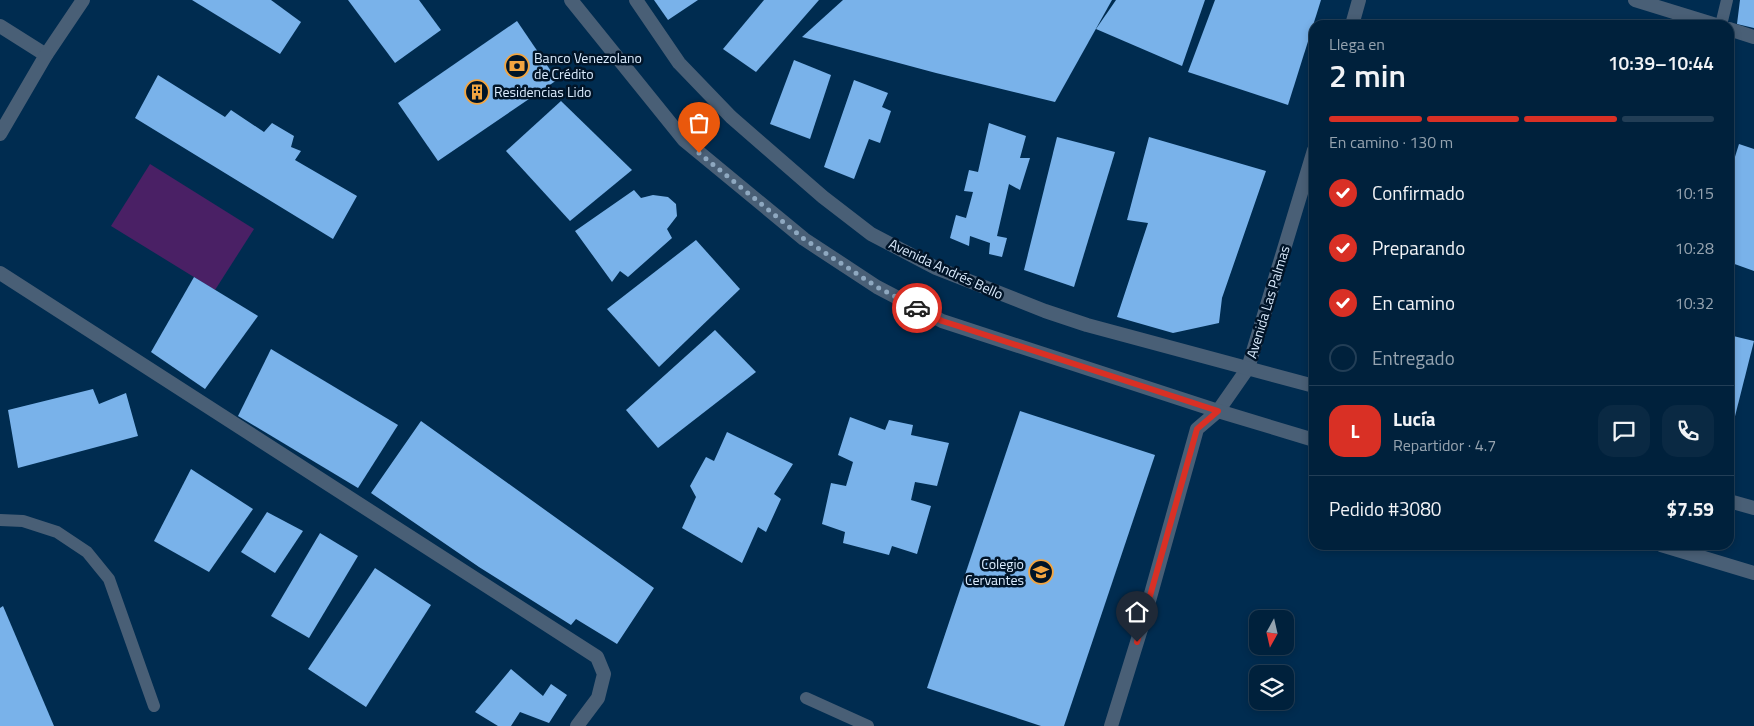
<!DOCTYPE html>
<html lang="es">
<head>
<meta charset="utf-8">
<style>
	body { margin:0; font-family:"Titillium Web",sans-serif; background:#0a2943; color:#f1f3f6; height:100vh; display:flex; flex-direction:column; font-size:19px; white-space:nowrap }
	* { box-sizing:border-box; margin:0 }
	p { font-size:16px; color:#95a3af }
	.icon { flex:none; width:28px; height:28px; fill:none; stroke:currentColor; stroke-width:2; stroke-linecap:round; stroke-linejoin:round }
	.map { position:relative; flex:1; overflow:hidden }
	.sheet { position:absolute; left:1309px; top:20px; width:425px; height:530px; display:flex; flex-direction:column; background:#00213c; border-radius:15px; box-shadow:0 2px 8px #0003,0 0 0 1px #223e56 }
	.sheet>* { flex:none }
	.needle { width:32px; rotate:188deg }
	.fabs { position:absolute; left:1249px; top:610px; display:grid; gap:10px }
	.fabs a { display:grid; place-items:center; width:45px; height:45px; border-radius:10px; background:#00213c; box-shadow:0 2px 8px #0003,0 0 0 1px #223e56; font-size:25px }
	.pin { position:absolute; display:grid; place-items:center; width:42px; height:42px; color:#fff; margin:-51px -21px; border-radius:50% 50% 50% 0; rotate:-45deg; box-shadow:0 0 5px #0007 }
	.pin .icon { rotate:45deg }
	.courier { position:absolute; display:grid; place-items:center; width:50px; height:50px; margin:-25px; border:4px solid #d93025; border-radius:50%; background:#fff; color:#222; box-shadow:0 1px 6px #0007 }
	.headline em { font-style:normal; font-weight:600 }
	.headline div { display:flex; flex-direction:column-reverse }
	.headline { display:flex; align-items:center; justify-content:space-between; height:85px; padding:0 20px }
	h1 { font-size:32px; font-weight:600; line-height:38px }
	.bar { display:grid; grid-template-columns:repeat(4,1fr); gap:8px 5px; align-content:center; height:60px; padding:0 20px }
	.bar i { height:6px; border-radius:4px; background:#223e56 }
	.bar .on { background:#d93025 }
	.bar p { grid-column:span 4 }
	.line { display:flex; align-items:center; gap:12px; padding:0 20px; border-top:1px solid #223e56 }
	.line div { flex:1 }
	.round { display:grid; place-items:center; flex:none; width:52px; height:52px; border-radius:15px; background:#0a2943 }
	ol { padding:0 20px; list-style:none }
	li { display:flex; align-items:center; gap:15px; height:55px }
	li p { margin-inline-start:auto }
	li .icon { padding:5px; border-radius:50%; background:#d93025; color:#fff; stroke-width:4 }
	li:last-child { color:#95a3af }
	li i { width:28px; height:28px; border:2px solid #223e56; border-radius:50% }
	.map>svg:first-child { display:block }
	.green { fill:#4a2065 }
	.building { fill:#79b2ea }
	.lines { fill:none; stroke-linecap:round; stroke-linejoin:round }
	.service { stroke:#495f76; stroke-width:12 }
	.minor { stroke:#495f76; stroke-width:14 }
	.tertiary { stroke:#495f76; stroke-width:14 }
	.done { stroke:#8ea8c0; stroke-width:5; stroke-dasharray:0 9 }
	.route { stroke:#d93025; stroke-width:6 }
	.labels { text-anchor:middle; stroke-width:5; stroke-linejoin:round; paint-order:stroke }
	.poi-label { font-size:14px; fill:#daebfd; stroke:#001428; text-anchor:start }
	.street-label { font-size:14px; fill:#daebfd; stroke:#001428 }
</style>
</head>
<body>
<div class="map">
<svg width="1754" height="726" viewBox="0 0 1754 726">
	<rect width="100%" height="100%" fill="#002c50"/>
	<polygon class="green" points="150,164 254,229 215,290 111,226"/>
	<g class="building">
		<polygon points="192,0 271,0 301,22 280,54"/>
		<polygon points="348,0 419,0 441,30 395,63"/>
		<polygon points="654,0 698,0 668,20"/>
		<polygon points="764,0 819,0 756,72 723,49"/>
		<polygon points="843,0 1112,0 1055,102 936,73 802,37"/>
		<polygon points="1116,0 1205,0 1182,66 1096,29"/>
		<polygon points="1215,0 1321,0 1288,105 1188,72"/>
		<polygon points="1740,0 1754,0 1754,28 1737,24"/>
		<polygon points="517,21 557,80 438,161 398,103"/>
		<polygon points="794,60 831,75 810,139 770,124"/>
		<polygon points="158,75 225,117 231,110 264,132 272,123 294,136 291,147 301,151 295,160 357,196 333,239 135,118"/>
		<polygon points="854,80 888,93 882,107 891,111 880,143 869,139 854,179 824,167"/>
		<polygon points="561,101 632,170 570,221 506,151"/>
		<polygon points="989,123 1026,136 1020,158 1030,158 1020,190 1009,184 997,236 1007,238 1002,257 989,254 990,243 970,236 969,246 950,238 956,215 966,218 973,192 964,191 969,170 978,172"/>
		<polygon points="1057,137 1115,152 1074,287 1024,270"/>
		<polygon points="1149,137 1266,171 1222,298 1219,323 1173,333 1117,317 1148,223 1127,220"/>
		<polygon points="1739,144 1754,149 1754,271 1729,262 1729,176"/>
		<polygon points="634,190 641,198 653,195 668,197 676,204 677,216 667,229 672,238 628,277 620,271 612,282 575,231"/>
		<polygon points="696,240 740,289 659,367 607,309"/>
		<polygon points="194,277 258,316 205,389 151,352"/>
		<polygon points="715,330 756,372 658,448 626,410"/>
		<polygon points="1729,335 1754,341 1729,440"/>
		<polygon points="271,349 398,425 358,488 238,416"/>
		<polygon points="93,389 99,404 126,393 138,436 18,468 8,410"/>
		<polygon points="1020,411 1155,455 1064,726 1041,726 927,688"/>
		<polygon points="850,417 885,430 889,420 913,425 911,435 949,443 937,486 915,482 911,500 931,506 917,554 892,546 889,555 843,543 845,532 822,524 831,483 846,486 853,462 838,455"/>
		<polygon points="421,421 654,588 617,644 576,619 571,625 479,567 371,493"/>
		<polygon points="727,432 793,464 774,494 781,499 766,532 758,527 742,563 682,528 696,497 690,486 706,457 714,461"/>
		<polygon points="191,469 253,509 209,572 154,541"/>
		<polygon points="267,512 303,531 275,573 241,552"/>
		<polygon points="320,533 358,556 309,638 271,616"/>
		<polygon points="375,568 431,605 366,707 308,669"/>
		<polygon points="3,606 54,726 0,726 0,608"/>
		<polygon points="511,669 543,696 551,684 567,695 549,723 520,712 511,726 498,726 475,712"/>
	</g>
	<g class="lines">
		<g class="service">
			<polyline points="1721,25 1727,0"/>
			<polyline points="0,520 23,521 57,532 87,552 109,579 154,706"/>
			<polyline points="806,698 868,726"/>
		</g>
		<g class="minor">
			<polyline points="1635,0 1716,25"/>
			<polyline points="1352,25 1359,0"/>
			<polyline points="0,26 46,55"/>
			<polyline points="1729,29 1754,37"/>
			<polyline points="0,134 46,55 83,0"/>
			<polyline points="0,273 597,657 604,674 598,698 577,726"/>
			<polyline points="1111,726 1142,626 1197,429 1218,411 1248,368 1314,150"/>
		</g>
		<g class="tertiary">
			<polyline points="571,0 684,140 804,239 877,287 942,321 1218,411 1314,440"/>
			<polyline points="636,0 679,63 731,117 823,197 871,234 936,268 1045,311 1087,325 1314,386"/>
			<polyline points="1729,501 1754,508"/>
			<polyline points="1661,545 1754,573"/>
		</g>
	</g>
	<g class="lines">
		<polyline class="done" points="699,153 804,239 877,287 917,308"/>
		<polyline class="route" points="917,308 942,321 958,326 1218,411 1197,429 1137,642"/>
	</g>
	<defs>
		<g id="bank-ring" transform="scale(1.25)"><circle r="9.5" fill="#001428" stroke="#f2a541" stroke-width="1.5"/><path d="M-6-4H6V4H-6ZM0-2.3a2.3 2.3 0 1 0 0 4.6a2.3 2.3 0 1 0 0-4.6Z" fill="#f2a541"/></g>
		<g id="building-ring" transform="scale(1.25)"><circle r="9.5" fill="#001428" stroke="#f2a541" stroke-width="1.5"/><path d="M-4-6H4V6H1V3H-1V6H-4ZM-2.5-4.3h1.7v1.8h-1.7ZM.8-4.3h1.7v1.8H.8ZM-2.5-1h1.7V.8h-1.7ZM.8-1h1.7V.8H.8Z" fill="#f2a541"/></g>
		<g id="school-ring" transform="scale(1.25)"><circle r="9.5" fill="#001428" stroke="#f2a541" stroke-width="1.5"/><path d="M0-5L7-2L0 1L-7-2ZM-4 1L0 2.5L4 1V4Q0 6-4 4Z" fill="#f2a541"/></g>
	</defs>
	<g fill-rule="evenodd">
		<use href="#bank-ring" x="517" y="66"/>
		<use href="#building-ring" x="477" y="92"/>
		<use href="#school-ring" x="1041" y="572"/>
	</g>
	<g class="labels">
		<g class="poi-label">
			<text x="534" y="63">Banco Venezolano<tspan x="534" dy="16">de Crédito</tspan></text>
			<text x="494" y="97">Residencias Lido</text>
			<text x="1024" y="569" text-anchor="end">Colegio<tspan x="1024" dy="16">Cervantes</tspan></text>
		</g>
		<g class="street-label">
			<text transform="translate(946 269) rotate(25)" y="5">Avenida Andrés Bello</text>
			<text transform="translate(1268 302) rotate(-73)" y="5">Avenida Las Palmas</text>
		</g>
	</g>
</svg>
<div class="fabs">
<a><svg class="needle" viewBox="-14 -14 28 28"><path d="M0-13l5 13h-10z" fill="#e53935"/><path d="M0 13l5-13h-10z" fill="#95a3af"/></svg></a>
<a><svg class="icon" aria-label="layers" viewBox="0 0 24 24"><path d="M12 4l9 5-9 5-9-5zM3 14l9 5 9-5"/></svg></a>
</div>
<div class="pin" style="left:699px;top:153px;background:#ea580c"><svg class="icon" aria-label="bag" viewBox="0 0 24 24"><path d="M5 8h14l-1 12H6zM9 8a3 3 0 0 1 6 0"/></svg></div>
<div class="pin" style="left:1137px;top:642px;background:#1f2937"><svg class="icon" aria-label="home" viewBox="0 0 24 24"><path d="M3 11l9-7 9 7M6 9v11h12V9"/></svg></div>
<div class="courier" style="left:917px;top:308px"><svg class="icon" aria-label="car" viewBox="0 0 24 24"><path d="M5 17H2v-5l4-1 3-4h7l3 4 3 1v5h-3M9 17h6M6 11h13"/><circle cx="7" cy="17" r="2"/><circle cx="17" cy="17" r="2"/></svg></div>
<section class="sheet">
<div class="headline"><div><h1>2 min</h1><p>Llega en</p></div><em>10:39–10:44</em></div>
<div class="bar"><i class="on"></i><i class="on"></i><i class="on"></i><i></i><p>En camino · 130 m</p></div>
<ol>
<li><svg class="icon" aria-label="check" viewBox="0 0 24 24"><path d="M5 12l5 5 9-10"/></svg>Confirmado<p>10:15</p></li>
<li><svg class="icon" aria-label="check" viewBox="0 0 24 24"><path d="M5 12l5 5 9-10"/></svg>Preparando<p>10:28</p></li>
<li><svg class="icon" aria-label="check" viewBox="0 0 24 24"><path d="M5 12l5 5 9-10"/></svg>En camino<p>10:32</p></li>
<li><i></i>Entregado</li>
</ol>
<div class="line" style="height:90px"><b class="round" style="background:#d93025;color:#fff">L</b><div><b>Lucía</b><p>Repartidor · 4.7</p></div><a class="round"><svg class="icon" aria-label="chat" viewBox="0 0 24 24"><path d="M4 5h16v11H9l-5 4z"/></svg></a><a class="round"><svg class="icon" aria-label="phone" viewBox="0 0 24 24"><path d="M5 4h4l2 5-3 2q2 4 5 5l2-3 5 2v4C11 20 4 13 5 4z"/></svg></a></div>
<div class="line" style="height:65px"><div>Pedido #3080</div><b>$7.59</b></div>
</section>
</div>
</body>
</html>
